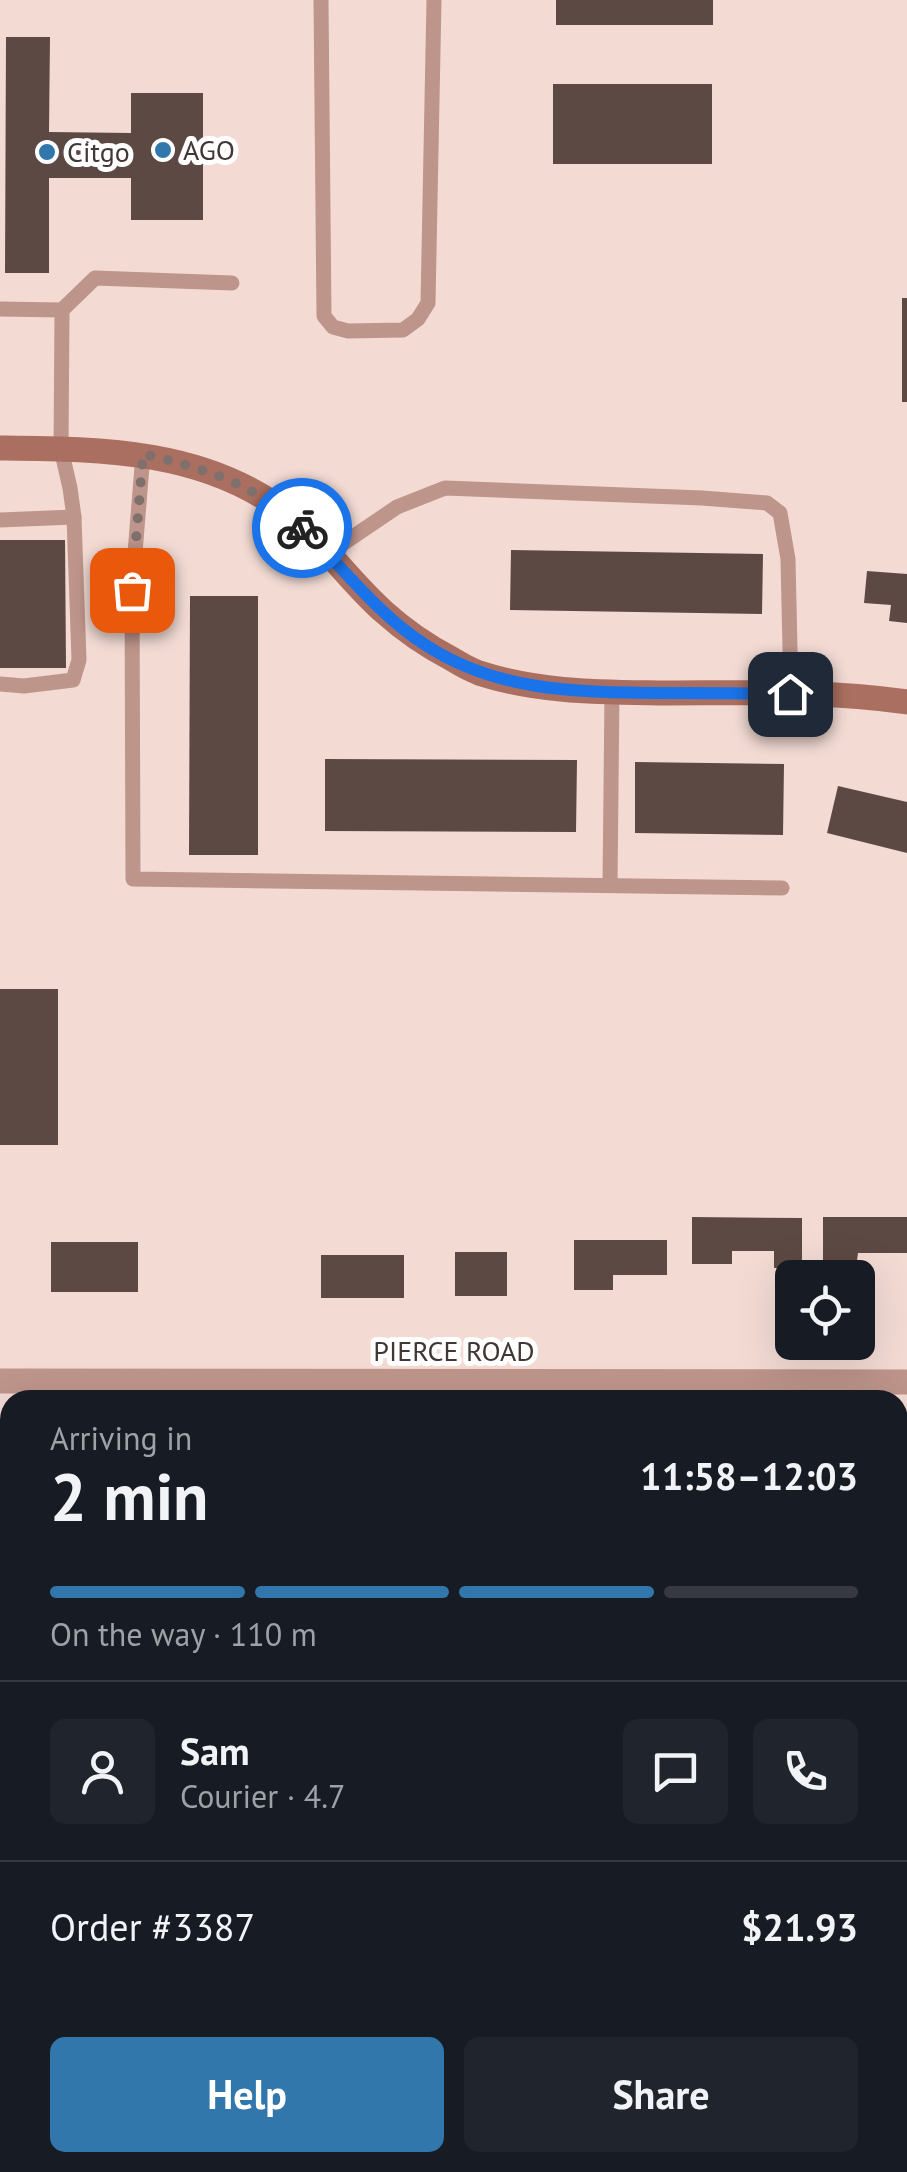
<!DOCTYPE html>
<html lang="en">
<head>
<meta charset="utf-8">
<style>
	body { margin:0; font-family:"PT Sans",sans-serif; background:#20242c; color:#f1f3f6; height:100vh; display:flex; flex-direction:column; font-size:38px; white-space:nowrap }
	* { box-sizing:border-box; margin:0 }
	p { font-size:32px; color:#9ea1a6 }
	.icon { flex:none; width:55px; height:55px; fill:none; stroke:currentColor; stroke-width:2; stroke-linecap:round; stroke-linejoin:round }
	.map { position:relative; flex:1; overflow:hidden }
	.sheet { position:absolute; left:0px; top:1390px; width:908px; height:782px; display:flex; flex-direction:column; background:#171b24; border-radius:30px 30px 0 0; box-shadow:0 10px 40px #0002 }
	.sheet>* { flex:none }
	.buttons { position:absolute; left:775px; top:1260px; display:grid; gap:20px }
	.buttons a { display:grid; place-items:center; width:100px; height:100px; border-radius:15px; background:#171b24; box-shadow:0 10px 40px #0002; font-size:50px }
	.pin { position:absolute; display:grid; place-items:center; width:85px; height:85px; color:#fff; margin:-42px; border-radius:20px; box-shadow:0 5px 15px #0006 }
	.courier { position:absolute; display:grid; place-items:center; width:100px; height:100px; margin:-50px; border:8px solid #1a73e8; border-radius:50%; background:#fff; color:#222; box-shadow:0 2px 12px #0007 }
	.head em { font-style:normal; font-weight:800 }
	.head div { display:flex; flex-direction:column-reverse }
	.head { display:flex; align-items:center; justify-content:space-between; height:170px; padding:0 50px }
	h1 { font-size:65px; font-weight:800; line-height:75px }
	.bar { display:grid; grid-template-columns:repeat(4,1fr); gap:15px 10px; align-content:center; height:120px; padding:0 50px }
	.bar i { height:12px; border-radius:8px; background:#363941 }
	.bar .on { background:#3277ac }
	.bar p { grid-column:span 4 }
	.line { display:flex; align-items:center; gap:25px; padding:0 50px; border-top:2px solid #363941 }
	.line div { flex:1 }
	.round { display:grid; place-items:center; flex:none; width:105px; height:105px; border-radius:15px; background:#20242c }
	.primary-button { display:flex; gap:20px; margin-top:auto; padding:20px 50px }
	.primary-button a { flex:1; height:115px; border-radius:15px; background:#3277ac; color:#fff; font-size:40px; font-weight:800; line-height:115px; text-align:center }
	.primary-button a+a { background:#20242c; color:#f1f3f6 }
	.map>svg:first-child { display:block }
	.building { fill:#5d4943 }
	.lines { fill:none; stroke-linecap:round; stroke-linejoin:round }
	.lane { stroke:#be958a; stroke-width:15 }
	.street { stroke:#be958a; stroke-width:25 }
	.secondary { stroke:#aa6f60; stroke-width:25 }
	.done { stroke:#7f706d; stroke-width:10; stroke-dasharray:0 18 }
	.route { stroke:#1a73e8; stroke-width:12 }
	.poi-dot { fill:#3277ac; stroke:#fff; stroke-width:4 }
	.labels { text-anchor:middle; stroke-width:10; stroke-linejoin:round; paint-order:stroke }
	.poi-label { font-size:28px; fill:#413735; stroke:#fff; text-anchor:start }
	.street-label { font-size:28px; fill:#413735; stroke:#fff }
</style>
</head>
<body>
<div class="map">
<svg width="907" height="2172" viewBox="0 0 907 2172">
	<rect width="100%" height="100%" fill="#f3dbd4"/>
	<g class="building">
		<rect x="556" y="0" width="157" height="25"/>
		<polygon points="6,37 50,37 49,132 131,133 131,93 203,93 203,220 131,220 131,178 49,178 49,273 5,273"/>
		<rect x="553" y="84" width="159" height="80"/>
		<rect x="902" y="298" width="5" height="104"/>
		<polygon points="0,540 65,540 66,668 0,668"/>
		<polygon points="511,550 763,554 762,614 510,610"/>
		<polygon points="867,571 907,574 907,623 889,621 891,605 864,603"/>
		<polygon points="190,596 258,596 258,855 189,855"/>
		<polygon points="325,759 577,760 576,832 325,831"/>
		<polygon points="635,762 784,764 783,835 635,833"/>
		<polygon points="838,786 907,802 907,853 827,833"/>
		<rect x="0" y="989" width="58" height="156"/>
		<polygon points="692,1217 802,1218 802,1268 774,1268 774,1251 732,1251 732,1264 692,1264"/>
		<polygon points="823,1217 907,1217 907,1253 858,1253 856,1268 823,1268"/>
		<polygon points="574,1240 667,1240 667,1275 613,1275 613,1290 574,1290"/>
		<rect x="51" y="1242" width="87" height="50"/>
		<rect x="455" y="1252" width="52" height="44"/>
		<rect x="321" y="1255" width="83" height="43"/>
		<rect x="898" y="1489" width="9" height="41"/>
		<polygon points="0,1884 7,1884 4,1921 0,1921"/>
		<rect x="36" y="2162" width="63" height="10"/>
		<rect x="160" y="2162" width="40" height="10"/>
		<rect x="226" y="2162" width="38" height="10"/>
		<rect x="283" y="2162" width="44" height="10"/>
		<rect x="546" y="2162" width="39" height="5"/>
		<rect x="624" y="2162" width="39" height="7"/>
		<rect x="675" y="2162" width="41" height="8"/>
	</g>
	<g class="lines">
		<g class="lane">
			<polyline points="321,0 324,316 333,327 348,331 403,330 418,319 428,303 434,0"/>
			<polyline points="0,309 62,310 61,449 70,488 74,517 79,660 73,680 24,686 0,684"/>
			<polyline points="62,310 95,278 232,283"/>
			<polyline points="143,454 132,590 133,879 782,888"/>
			<polyline points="0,520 74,517"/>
			<polyline points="329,553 397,507 445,488 702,498 767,503 780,513 788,559 791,694"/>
			<polyline points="610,885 612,692"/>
			<polyline points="608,2172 608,2162"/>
		</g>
		<polyline class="street" points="0,1381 907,1382"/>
		<path class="secondary" d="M0 448C100 449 206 449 289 515 324 543 350 582 384 612 405 631 427 646 452 659 460 664 469 669 479 673 537 692 597 692 658 693 741 693 825 690 907 702"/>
	</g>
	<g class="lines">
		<path class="done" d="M132 590 143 454C201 467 258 485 302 528"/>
		<path class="route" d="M302 528C342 566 377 614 424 644 496 692 577 692 660 693 704 693 747 693 790 694"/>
	</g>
	<g class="poi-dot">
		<circle cx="163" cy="150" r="10"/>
		<circle cx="47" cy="152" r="10"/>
	</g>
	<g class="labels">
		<g class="poi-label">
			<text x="183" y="160">AGO</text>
			<text x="67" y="162">Citgo</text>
		</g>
		<g class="street-label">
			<text x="454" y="1361">PIERCE ROAD</text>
		</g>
	</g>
</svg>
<div class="buttons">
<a><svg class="icon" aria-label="locate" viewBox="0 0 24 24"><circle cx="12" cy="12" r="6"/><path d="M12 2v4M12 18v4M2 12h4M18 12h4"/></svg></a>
</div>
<div class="pin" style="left:132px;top:590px;background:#ea580c"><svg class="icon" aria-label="bag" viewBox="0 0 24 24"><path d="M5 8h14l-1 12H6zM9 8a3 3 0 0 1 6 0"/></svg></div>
<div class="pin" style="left:790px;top:694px;background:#1f2937"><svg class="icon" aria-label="home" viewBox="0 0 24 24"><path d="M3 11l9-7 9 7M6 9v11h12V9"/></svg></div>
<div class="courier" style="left:302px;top:528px"><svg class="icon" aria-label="bike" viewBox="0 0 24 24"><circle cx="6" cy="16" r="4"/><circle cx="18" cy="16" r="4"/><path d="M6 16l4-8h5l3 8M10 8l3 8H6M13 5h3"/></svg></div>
<section class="sheet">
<div class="head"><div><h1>2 min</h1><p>Arriving in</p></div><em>11:58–12:03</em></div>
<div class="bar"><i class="on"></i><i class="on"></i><i class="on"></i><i></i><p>On the way · 110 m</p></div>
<div class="line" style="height:180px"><a class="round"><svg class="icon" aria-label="person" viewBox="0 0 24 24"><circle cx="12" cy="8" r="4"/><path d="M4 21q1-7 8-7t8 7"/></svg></a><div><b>Sam</b><p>Courier · 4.7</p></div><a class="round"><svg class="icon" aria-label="chat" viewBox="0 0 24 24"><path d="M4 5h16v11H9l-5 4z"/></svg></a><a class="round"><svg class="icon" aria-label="phone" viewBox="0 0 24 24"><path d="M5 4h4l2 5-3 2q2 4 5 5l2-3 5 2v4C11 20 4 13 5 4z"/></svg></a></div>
<div class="line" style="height:130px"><div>Order #3387</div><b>$21.93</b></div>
<div class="primary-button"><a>Help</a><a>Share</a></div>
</section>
</div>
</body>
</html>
